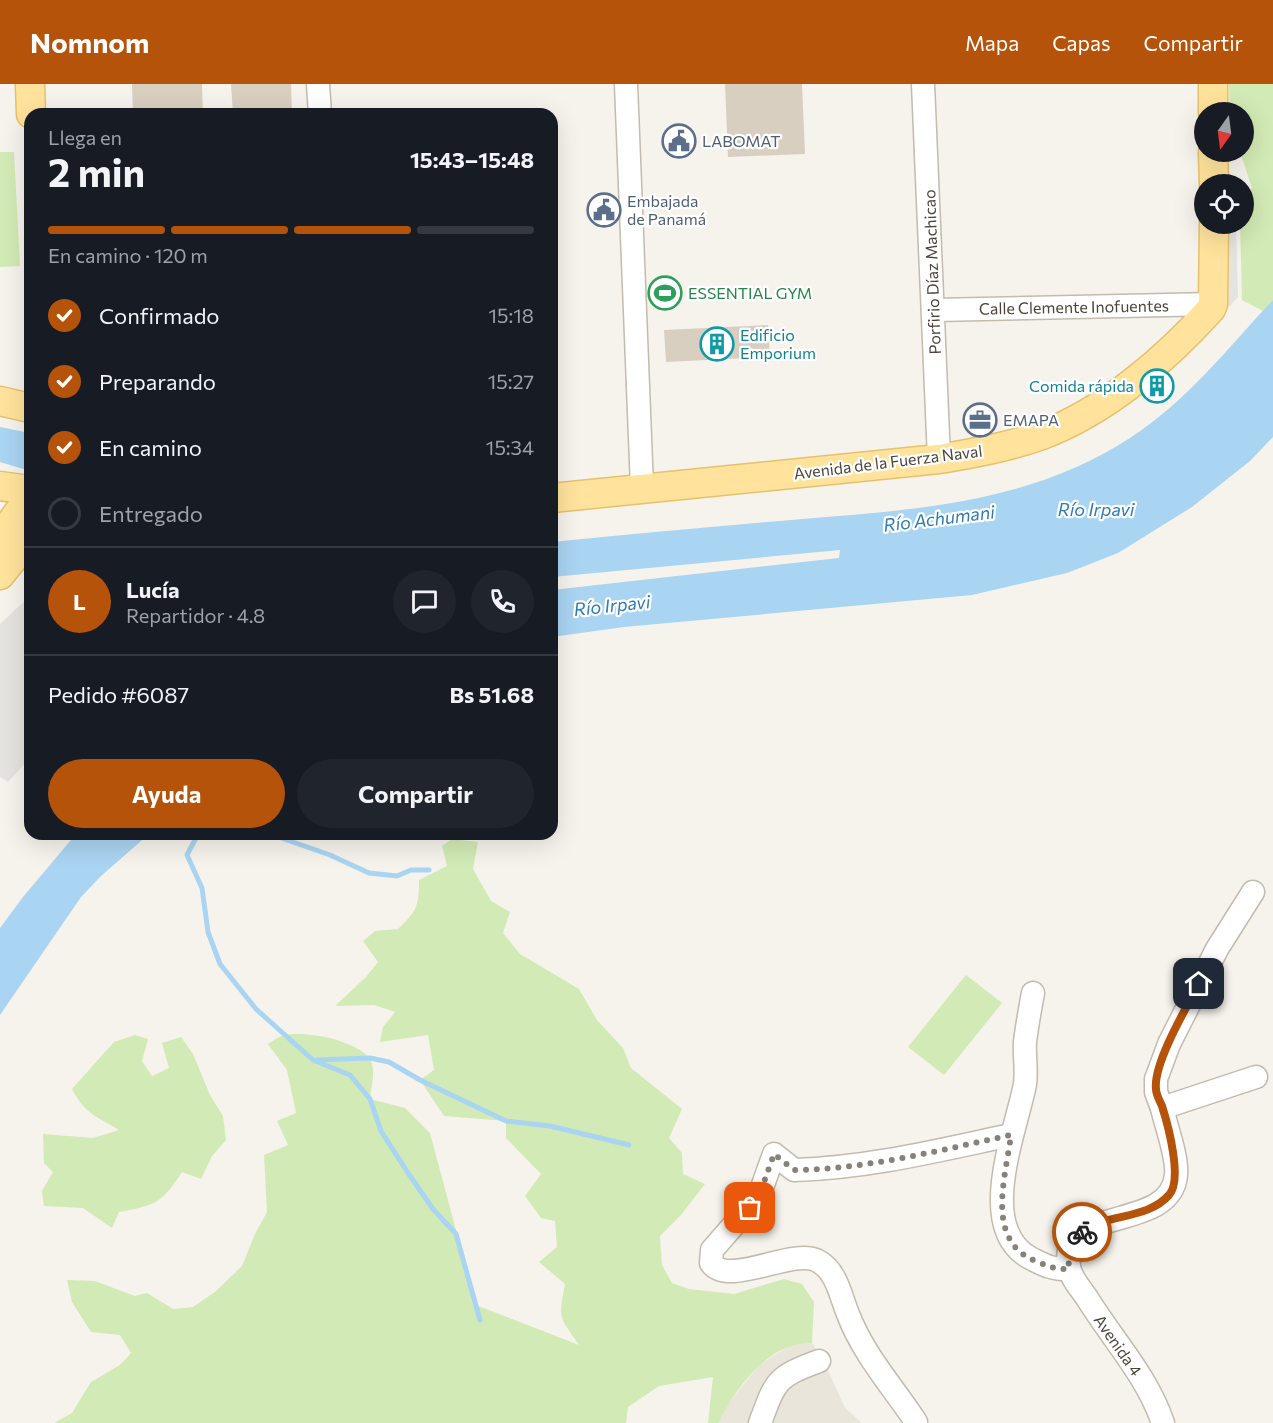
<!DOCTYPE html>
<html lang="es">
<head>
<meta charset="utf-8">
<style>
	body { margin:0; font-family:Commissioner,sans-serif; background:#20242c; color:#f1f3f6; height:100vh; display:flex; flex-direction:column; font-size:22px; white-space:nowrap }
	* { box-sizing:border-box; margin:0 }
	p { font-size:20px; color:#9ea1a6 }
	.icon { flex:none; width:33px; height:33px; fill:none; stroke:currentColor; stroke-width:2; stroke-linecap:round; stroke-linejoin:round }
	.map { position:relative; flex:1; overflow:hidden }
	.details { position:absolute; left:24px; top:24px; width:534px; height:732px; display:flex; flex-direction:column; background:#171b24; border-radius:18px; box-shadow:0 6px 24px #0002 }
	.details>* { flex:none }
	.needle { width:39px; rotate:194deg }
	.tools { position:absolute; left:1194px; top:18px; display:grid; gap:12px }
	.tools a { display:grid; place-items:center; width:60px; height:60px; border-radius:50%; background:#171b24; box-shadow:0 6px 24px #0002; font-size:30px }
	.pin { position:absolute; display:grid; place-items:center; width:51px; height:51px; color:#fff; margin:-26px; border-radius:12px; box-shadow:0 3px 9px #0006 }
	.courier { position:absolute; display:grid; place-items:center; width:60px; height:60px; margin:-30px; border:4px solid #b45309; border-radius:50%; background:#fff; color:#222; box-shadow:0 2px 8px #0007 }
	.head em { font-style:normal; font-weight:700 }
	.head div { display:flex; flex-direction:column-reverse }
	.head { display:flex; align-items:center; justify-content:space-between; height:102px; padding:0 24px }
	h1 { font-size:39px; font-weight:700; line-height:45px }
	.bar { display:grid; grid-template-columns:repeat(4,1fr); gap:9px 6px; align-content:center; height:72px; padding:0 24px }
	.bar i { height:8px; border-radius:4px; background:#363941 }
	.bar .current { background:#b45309 }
	.bar p { grid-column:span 4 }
	.line { display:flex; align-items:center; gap:15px; padding:0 24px; border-top:2px solid #363941 }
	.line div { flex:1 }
	.round { display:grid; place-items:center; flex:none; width:63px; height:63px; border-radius:32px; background:#20242c }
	ol { padding:0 24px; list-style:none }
	li { display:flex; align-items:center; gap:18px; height:66px }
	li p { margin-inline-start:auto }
	li .icon { padding:6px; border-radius:50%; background:#b45309; color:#fff; stroke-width:4 }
	li:last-child { color:#9ea1a6 }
	li i { width:33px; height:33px; border:3px solid #363941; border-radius:50% }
	.primary-button { display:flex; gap:12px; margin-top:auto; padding:12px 24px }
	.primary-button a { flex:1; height:69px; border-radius:36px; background:#b45309; color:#fff; font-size:24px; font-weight:700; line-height:69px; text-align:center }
	.primary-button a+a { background:#20242c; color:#f1f3f6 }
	header { display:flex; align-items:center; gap:36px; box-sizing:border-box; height:84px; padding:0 30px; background:#b45309; color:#fff }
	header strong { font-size:28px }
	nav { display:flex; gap:33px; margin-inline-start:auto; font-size:21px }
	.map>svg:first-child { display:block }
	.residential { fill:#eae5da }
	.green { fill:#d2eab5 }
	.parking { fill:#e5e3e0 }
	.water { fill:#a9d4f2 }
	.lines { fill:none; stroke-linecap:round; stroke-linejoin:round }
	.stream { stroke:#a9d4f2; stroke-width:5 }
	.building { fill:#d8cfc1 }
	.minor-casing { stroke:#c2bbae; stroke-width:25 }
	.major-casing { stroke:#e6c16a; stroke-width:31 }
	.minor { stroke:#fff; stroke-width:22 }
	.major { stroke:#ffe39c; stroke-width:28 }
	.done { stroke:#878178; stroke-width:6; stroke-dasharray:0 10.8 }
	.route { stroke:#b45309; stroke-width:8 }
	.labels { text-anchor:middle; stroke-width:4.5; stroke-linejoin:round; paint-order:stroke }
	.service-label { font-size:16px; fill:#4e5e75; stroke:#fff; text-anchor:start }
	.street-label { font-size:16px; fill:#4b4439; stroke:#fff }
	.leisure-label { font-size:16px; fill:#27864d; stroke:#fff; text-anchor:start }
	.culture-label { font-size:16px; fill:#0d838f; stroke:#fff; text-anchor:start }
	.water-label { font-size:18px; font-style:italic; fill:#2e7ab2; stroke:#fff }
</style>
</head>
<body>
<header>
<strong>Nomnom</strong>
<nav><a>Mapa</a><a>Capas</a><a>Compartir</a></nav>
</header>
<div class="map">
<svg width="1273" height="1339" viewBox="0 0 1273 1339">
	<rect width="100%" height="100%" fill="#f6f3ec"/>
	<polygon class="residential" points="796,1258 812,1259 822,1273 845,1324 862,1339 719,1339 728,1320 759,1281"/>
	<g class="green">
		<polygon points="1229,0 1273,0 1273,216 1263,227 1242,216 1240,140 1244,140 1244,110 1252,104 1240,68 1244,68 1244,28 1230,28"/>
		<polygon points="0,68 14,68 20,182 0,183"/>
		<path d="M452 755 478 758 473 785 491 817 510 828 503 849 520 870 579 905 597 936 623 964 631 984 682 1025 669 1054 682 1069 683 1090 705 1100 681 1131 660 1152 662 1181 672 1199 689 1205 734 1210 784 1195 802 1200 814 1218 812 1259C770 1257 735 1304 719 1339H708L713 1293 659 1302 628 1323 626 1339H54L72 1329 91 1298 120 1281 131 1269 120 1251 91 1248 72 1218 67 1196 95 1197 135 1212 147 1209 173 1225 193 1223 215 1208 242 1182 255 1150 267 1128 264 1071 288 1061 277 1037 296 1029 287 986 268 960C273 957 279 952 285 951 306 947 355 956 369 974 377 984 371 1003 370 1015L405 1024 430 1049 476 1221 579 1261C559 1231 558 1237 565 1200L539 1178 557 1163 555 1137 541 1134 525 1112 541 1090 506 1054V1037L444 1032 420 996 434 986 428 951 380 958 383 943 395 928 374 921 335 922 366 893 378 878 363 857 375 847 398 845C417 827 419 822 419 796L447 782 442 762Z"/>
		<polygon points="966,891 1002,919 944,991 908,963"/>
		<path d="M135 951 148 955 142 977 152 992 169 984 162 959 181 953 193 970 210 1011 223 1032 226 1056 212 1072 201 1095 182 1088C161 1120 156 1121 119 1128L112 1144 83 1124 44 1122 42 1107 53 1088 44 1079 43 1050 93 1054 119 1046C96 1032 86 1031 72 1005L114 958Z"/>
	</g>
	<g class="parking">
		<polygon points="1231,140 1236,140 1238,213 1228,224 1227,143"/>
		<polygon points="30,512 30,674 8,698 0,693 0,540"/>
	</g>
	<g class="water">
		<path d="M1273 216V353L1250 377 1192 423 1118 469 1067 489 972 511 624 543 552 553V506L839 474 840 466 552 493V458C632 450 711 443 791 436 909 426 1027 421 1130 354 1186 318 1228 264 1273 216Z"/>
		<polygon points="0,343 30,349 30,387 0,378"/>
		<polygon points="76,750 149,750 101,792 81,813 0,931 0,844 23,813"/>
	</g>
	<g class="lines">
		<g class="stream">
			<polyline points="198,750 187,771 202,804 208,848 220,880 256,925 285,951 313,976 350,991 370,1015 381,1047 408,1089 433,1125 456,1150 480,1236"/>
			<polyline points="270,750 330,771 369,789 397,792 411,786 429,786"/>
			<polyline points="317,976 370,974 389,978 420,996 506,1037 550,1042 629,1061"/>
		</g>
	</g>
	<g class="building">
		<polygon points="132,0 202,0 203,30 133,30"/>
		<polygon points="231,0 291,0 292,30 233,30"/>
		<polygon points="725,0 802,0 805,70 728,73"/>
		<polygon points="768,241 770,273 666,278 664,246"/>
	</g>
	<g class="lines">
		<g class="minor-casing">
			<g id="minor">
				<polyline points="318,0 320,30"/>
				<polyline points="626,0 642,404"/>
				<polyline points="923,0 939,375"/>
				<polyline points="935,226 1213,220"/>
				<path d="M1033 909C1030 925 1027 942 1025 958 1024 972 1027 986 1025 1000 1016 1048 973 1148 1034 1176 1046 1182 1055 1186 1069 1185"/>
				<polyline points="1162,1024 1156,1008 1156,995 1169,960 1217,865 1253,808"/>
				<path d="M916 1338C893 1303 863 1270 848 1230 840 1211 837 1186 816 1176 791 1165 728 1203 711 1179L712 1166 759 1112 774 1070 794 1086C868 1084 940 1066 1011 1051"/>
				<path d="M760 1339C776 1296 776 1293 819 1277"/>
				<path d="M1163 1339C1147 1292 1113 1256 1087 1214 1081 1205 1070 1193 1069 1182 1058 1120 1171 1149 1176 1091 1178 1074 1166 1042 1162 1024L1256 993"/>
			</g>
		</g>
		<g class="major-casing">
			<g id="major">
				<polyline points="30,0 31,30"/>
				<polyline points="1213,28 1213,0"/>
				<polyline points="1213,68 1214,100"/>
				<polyline points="0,317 30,324"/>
				<polyline points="0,402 30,406"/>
				<path d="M552 414 939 375C974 369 1009 363 1042 351 1106 327 1166 275 1211 225L1213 220 1214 140"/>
				<polyline points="0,454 30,412"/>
				<polyline points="0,491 12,476 30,441"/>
			</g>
		</g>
		<use href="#minor" class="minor"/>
		<use href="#major" class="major"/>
	</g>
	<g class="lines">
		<path class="done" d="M750 1124 759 1112 774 1070 794 1086C868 1085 940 1066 1011 1051 1006 1092 985 1154 1033 1176 1045 1181 1055 1186 1069 1185L1068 1168 1082 1148"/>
		<path class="route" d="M1082 1148C1107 1129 1147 1136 1169 1111 1183 1096 1168 1041 1162 1022 1160 1017 1156 1011 1156 1005 1153 980 1186 924 1199 900"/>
	</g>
	<defs>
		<g id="civic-ring" transform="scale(1.725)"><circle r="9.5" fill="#fff" stroke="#5c6f8a" stroke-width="1.5"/><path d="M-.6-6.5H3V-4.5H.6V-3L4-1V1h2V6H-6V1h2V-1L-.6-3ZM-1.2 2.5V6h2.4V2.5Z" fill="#5c6f8a"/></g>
		<g id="stadium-ring" transform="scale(1.725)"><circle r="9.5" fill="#fff" stroke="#2e9e5b" stroke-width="1.5"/><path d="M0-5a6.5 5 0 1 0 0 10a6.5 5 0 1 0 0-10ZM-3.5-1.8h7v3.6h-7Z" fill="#2e9e5b"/></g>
		<g id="building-ring" transform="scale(1.725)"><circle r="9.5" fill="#fff" stroke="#0f9aa8" stroke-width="1.5"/><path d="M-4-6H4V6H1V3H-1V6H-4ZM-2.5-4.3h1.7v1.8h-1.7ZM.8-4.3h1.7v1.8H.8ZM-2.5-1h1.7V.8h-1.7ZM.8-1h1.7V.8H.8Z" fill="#0f9aa8"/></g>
		<g id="office-ring" transform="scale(1.725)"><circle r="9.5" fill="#fff" stroke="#5c6f8a" stroke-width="1.5"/><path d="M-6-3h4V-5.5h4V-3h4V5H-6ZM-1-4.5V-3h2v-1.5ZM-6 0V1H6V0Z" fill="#5c6f8a"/></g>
	</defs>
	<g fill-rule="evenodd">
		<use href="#civic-ring" x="679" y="57"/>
		<use href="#civic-ring" x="604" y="126"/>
		<use href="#stadium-ring" x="665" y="209"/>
		<use href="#building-ring" x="717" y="260"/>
		<use href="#building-ring" x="1157" y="302"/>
		<use href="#office-ring" x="980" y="336"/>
	</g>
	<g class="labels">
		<g class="service-label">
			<text x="702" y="63">LABOMAT</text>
			<text x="627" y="123">Embajada<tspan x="627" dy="18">de Panamá</tspan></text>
			<text x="1003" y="342">EMAPA</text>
		</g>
		<g class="street-label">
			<text transform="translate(932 188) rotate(-92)" y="6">Porfirio Díaz Machicao</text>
			<text transform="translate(1074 223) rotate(-1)" y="6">Calle Clemente Inofuentes</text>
			<text transform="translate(888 378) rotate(-7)" y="6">Avenida de la Fuerza Naval</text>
			<text transform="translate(1118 1261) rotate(55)" y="6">Avenida 4</text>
		</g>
		<g class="leisure-label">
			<text x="688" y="215">ESSENTIAL GYM</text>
		</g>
		<g class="culture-label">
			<text x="740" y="257">Edificio<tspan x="740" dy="18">Emporium</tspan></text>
			<text x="1134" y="308" text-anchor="end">Comida rápida</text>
		</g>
		<g class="water-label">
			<text x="1096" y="432">Río Irpavi</text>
			<text transform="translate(939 435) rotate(-7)" y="6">Río Achumani</text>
			<text transform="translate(612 522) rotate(-6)" y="6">Río Irpavi</text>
		</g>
	</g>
</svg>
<div class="tools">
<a><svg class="needle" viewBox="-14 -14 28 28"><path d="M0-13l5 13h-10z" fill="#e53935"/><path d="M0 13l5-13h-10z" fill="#9ea1a6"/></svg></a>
<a><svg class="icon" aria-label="locate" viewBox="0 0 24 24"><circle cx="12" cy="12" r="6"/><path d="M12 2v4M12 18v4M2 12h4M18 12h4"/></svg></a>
</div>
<div class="pin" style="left:750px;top:1124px;background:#ea580c"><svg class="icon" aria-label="bag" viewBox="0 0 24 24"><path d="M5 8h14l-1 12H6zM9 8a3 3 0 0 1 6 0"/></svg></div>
<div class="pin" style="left:1199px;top:900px;background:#1f2937"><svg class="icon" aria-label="home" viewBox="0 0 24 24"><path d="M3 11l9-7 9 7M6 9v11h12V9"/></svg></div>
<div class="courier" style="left:1082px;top:1148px"><svg class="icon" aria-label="bike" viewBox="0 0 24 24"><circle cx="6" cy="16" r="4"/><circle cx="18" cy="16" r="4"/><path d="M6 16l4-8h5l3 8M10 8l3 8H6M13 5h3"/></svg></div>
<section class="details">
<div class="head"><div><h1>2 min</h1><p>Llega en</p></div><em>15:43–15:48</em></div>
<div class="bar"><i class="current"></i><i class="current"></i><i class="current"></i><i></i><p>En camino · 120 m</p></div>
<ol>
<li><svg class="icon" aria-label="check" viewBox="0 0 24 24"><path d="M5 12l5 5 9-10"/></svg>Confirmado<p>15:18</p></li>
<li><svg class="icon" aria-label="check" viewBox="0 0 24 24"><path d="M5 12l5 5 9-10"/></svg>Preparando<p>15:27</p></li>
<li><svg class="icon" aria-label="check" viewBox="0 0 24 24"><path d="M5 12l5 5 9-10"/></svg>En camino<p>15:34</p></li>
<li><i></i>Entregado</li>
</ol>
<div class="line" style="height:108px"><b class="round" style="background:#b45309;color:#fff">L</b><div><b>Lucía</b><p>Repartidor · 4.8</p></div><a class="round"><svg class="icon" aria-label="chat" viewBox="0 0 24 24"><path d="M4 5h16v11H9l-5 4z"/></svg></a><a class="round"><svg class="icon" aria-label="phone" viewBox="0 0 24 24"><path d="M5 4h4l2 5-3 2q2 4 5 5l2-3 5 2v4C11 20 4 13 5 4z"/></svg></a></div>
<div class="line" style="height:78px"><div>Pedido #6087</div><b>Bs 51.68</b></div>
<div class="primary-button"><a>Ayuda</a><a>Compartir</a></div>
</section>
</div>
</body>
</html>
